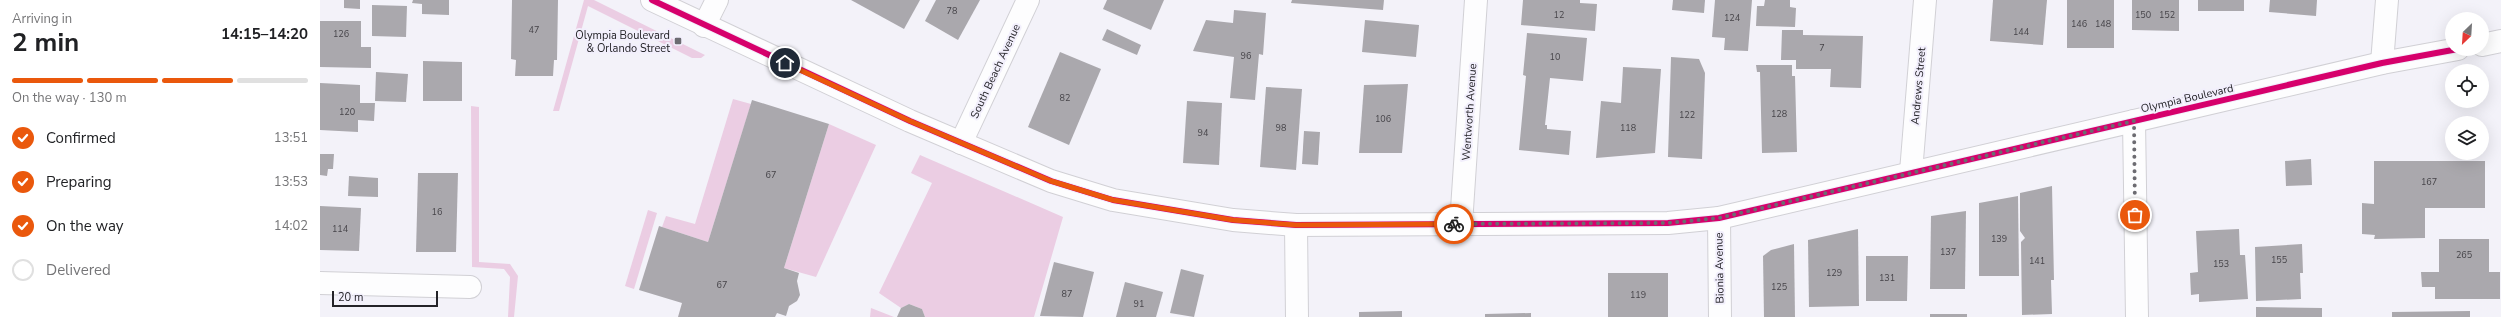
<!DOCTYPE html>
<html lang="en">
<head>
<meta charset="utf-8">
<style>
	body { margin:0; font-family:"Nunito Sans",sans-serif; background:#f2f2f2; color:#202124; height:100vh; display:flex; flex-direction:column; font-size:15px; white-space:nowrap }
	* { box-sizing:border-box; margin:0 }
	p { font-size:13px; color:#757577 }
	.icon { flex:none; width:22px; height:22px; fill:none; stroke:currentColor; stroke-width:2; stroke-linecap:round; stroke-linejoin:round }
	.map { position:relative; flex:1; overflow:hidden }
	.drawer { display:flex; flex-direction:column; background:#fff; width:320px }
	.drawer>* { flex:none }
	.needle { width:26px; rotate:205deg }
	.buttons { position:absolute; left:2125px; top:12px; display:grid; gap:8px }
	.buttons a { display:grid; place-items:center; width:44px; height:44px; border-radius:50%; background:#fff; box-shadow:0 4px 16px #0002; font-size:20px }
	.scale { position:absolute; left:12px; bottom:10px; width:106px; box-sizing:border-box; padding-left:4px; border:2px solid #242328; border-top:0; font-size:11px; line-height:14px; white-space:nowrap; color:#242328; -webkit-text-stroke:3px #f2effc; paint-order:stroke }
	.pin { position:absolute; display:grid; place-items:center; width:34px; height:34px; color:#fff; margin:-17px; border:2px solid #fff; border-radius:50%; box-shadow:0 1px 4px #0007 }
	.courier { position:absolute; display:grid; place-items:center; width:40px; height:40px; margin:-20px; border:3px solid #ea580c; border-radius:50%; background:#fff; color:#222; box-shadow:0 1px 5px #0007 }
	.summary em { font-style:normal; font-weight:700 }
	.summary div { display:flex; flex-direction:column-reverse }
	.summary { display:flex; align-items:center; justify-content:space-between; height:68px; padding:0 12px }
	h1 { font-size:26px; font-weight:700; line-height:30px }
	.bar { display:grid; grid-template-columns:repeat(4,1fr); gap:6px 4px; align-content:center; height:48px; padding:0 12px }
	.bar i { height:5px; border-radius:3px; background:#e0e0e0 }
	.bar .active { background:#ea580c }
	.bar p { grid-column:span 4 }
	ol { padding:0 12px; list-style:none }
	li { display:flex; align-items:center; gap:12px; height:44px }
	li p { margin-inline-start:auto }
	li .icon { padding:4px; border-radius:50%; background:#ea580c; color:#fff; stroke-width:4 }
	li:last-child { color:#757577 }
	li i { width:22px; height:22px; border:2px solid #e0e0e0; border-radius:50% }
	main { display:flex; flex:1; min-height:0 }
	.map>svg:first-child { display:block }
	.green { fill:#ebcde3 }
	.building { fill:#aaa8ad }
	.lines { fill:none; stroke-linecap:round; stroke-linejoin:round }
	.street-casing { stroke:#d1d0d5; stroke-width:24 }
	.street { stroke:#fdfdfe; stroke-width:22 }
	.cycleway-casing { stroke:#f2effc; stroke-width:8 }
	.cycleway { stroke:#d6006c; stroke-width:6 }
	.done { stroke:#6c6b71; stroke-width:4; stroke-dasharray:0 7.2 }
	.route { stroke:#ea580c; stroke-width:5 }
	.poi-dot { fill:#6c6b71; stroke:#f2effc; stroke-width:1.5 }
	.labels { text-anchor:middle; stroke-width:4; stroke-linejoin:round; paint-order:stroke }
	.number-label { font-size:9px; fill:#464449 }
	.poi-label { font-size:11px; fill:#242328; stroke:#f2effc; text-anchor:end }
	.street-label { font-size:11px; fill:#242328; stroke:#f2effc }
</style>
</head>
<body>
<main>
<section class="drawer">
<div class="summary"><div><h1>2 min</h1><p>Arriving in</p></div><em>14:15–14:20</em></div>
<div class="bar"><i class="active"></i><i class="active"></i><i class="active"></i><i></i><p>On the way · 130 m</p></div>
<ol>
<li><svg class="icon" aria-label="check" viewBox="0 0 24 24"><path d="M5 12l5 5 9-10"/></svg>Confirmed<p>13:51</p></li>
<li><svg class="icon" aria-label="check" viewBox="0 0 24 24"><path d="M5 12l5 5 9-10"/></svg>Preparing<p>13:53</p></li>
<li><svg class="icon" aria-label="check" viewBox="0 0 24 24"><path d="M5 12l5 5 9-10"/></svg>On the way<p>14:02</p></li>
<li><i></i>Delivered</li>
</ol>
</section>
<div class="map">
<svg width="2181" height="317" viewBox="0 0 2181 317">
	<rect width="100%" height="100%" fill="#f3f2f9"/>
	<g class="green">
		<polygon points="264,0 274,0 385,55 381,58 372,58 268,6 239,111 233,111"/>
		<polygon points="413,99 431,104 388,242 342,227 346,216 375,224"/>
		<polygon points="151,106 159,107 159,262 190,264 198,276 194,317 188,317 190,277 184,269 152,267"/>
		<polygon points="509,124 556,145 496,277 464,268"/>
		<polygon points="600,155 743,217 714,317 605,317 602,309 589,304 581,308 559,293 612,183 591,173"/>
		<polygon points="328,210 337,213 314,289 305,286"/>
		<polygon points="551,308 574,317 550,317"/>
	</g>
	<g class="building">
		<polygon points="24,0 40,0 40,9 24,8"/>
		<polygon points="93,0 129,0 129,15 102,14 102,4 92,3"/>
		<polygon points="192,0 238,0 237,60 234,60 233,76 195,76 196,60 191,59"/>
		<polygon points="531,0 600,0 584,29"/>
		<polygon points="616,0 660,0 638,40 605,21"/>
		<polygon points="787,0 844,0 831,30 783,9"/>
		<polygon points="972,0 1064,0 1063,10 971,3"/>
		<polygon points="1203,0 1260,0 1260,3 1277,4 1275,31 1201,25"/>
		<polygon points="1353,0 1385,0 1384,13 1352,10"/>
		<polygon points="1395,0 1432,0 1428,51 1404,50 1405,38 1392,37"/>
		<polygon points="1445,0 1470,0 1470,7 1476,8 1475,27 1436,26 1437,6 1444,6"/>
		<polygon points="1673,0 1727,0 1723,45 1670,41"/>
		<rect x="1747" y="0" width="47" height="48"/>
		<polygon points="1812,0 1859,0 1859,31 1812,30"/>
		<rect x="1878" y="0" width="46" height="11"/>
		<polygon points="1950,0 1997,0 1996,16 1949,12"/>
		<polygon points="52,5 87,6 86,37 52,36"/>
		<polygon points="914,10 946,13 943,55 939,54 935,100 910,98 914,57 873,51 886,20 913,23"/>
		<polygon points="1045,20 1099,25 1096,57 1042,52"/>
		<polygon points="0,21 41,21 41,47 51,47 51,68 0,67"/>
		<polygon points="787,29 821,45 817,55 782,40"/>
		<polygon points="1462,30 1483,30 1483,35 1543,36 1541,88 1510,87 1511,69 1476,69 1476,60 1461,60"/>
		<polygon points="1207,33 1267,38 1263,81 1230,78 1225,125 1227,125 1227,129 1251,131 1249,155 1199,150 1206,76 1203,75"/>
		<polygon points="740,52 781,69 749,145 708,127"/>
		<polygon points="1351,57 1379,59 1385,73 1382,159 1348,157"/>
		<polygon points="103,61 142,62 142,101 103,101"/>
		<polygon points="1436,65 1472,65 1472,76 1475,76 1477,152 1442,153 1440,72 1437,72"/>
		<polygon points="1303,67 1341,69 1335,153 1276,158 1281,101 1301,103"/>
		<polygon points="56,72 88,74 86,102 55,101"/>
		<polygon points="0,83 40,85 40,103 55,103 54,121 38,120 38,132 0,130"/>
		<polygon points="1088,84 1082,153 1039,153 1044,85"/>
		<polygon points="946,87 982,89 976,170 940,167"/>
		<polygon points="432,100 509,124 464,268 479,273 477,281 480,295 477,301 469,306 466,316 457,313 455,317 358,317 362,303 319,290 339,226 388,242"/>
		<polygon points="867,101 902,103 899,165 863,163"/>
		<polygon points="984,131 1000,132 998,165 982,164"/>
		<polygon points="0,154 14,154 13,169 8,169 7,176 0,175"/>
		<polygon points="1991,159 1992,185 1966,186 1965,161"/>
		<polygon points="2054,161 2165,161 2165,208 2105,208 2105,238 2054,239 2055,235 2042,234 2042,203 2054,204"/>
		<polygon points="98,173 138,173 136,252 96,252"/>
		<polygon points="29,176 58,178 58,197 28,196"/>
		<polygon points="1732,186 1734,280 1731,280 1732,314 1702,315 1701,242 1705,238 1700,231 1700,193"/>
		<polygon points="1698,196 1699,276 1659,276 1659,203"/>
		<polygon points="0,206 41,208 39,251 0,250"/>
		<polygon points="1646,211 1645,289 1610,289 1611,216"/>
		<polygon points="1538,229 1539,306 1489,307 1488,240"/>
		<polygon points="1919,229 1920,255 1925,255 1928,299 1879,302 1879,294 1871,295 1870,273 1878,272 1876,231"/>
		<polygon points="2119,239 2169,239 2169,272 2180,272 2180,299 2115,299 2115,287 2102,287 2101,272 2119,272"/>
		<polygon points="1474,244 1475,317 1444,317 1443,256 1451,250"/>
		<polygon points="1982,244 1983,273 1980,273 1981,299 1936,301 1935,247"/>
		<polygon points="1546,256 1588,256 1587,301 1546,301"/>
		<polygon points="734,262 774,272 763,317 720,316"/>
		<polygon points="861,269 884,275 874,317 850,313"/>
		<rect x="1288" y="273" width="60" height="44"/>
		<polygon points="805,282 843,292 836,317 796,317"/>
		<polygon points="589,304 602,309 605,317 577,317 581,308"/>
		<polygon points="1936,307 2002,308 2002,317 1936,317"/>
		<polygon points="1082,311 1082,317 1039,317 1039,312"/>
		<polygon points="2150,311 2150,317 2072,317 2072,312"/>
		<polygon points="1211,313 1211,317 1165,317 1165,314"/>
		<rect x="1610" y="314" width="37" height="3"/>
	</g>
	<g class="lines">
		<g class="street-casing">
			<g id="street">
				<polyline points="332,0 590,121 731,181 793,200 913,220 976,225 1348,223 1399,218 2062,63 2138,49"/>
				<polyline points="384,26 397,0"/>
				<polyline points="2162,45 2181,41"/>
				<polyline points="2062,63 2067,0"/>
				<polyline points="1814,121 1817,317"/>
				<polyline points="641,143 708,0"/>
				<polyline points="1591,172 1605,0"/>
				<polyline points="1399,218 1400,317"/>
				<polyline points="1141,224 1156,0"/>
				<polyline points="976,225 977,317"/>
				<polyline points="0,283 150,287"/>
			</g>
		</g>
		<use href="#street" class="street"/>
		<g class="cycleway-casing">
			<polyline id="cycleway" points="332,0 590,121 731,181 793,200 913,220 976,225 1348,223 1399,218 2062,63 2138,49"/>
		</g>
		<use href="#cycleway" class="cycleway"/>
	</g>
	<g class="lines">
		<polyline class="done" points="1134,224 1348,223 1399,218 1814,121 1815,215"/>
		<polyline class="route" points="465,63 590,121 731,181 793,200 913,220 976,225 1134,224"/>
	</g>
	<rect class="poi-dot" x="354" y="37" width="8" height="8" rx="2"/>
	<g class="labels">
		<g class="number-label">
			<text x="632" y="14">78</text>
			<text x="1239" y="18">12</text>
			<text x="1823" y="18">150</text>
			<text x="1847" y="18">152</text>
			<text x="1412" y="21">124</text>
			<text x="1759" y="27">146</text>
			<text x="1783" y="27">148</text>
			<text x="214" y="33">47</text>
			<text x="1701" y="35">144</text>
			<text x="21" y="37">126</text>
			<text x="1502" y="51">7</text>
			<text x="926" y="59">96</text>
			<text x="1235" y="60">10</text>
			<text x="745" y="101">82</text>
			<text x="27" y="115">120</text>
			<text x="1459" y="117">128</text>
			<text x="1367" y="118">122</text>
			<text x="1063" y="122">106</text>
			<text x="961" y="131">98</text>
			<text x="1308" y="131">118</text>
			<text x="883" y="136">94</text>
			<text x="451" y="178">67</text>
			<text x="2109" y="185">167</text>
			<text x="117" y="215">16</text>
			<text x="20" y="232">114</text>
			<text x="1679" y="242">139</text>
			<text x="1628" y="255">137</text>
			<text x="2144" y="258">265</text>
			<text x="1959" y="263">155</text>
			<text x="1717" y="264">141</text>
			<text x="1901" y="267">153</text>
			<text x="1514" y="276">129</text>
			<text x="1567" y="281">131</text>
			<text x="402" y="288">67</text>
			<text x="1459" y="290">125</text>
			<text x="747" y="297">87</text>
			<text x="1318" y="298">119</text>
			<text x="819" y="307">91</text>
		</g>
		<g class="poi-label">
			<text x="350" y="39">Olympia Boulevard<tspan x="350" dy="13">&amp; Orlando Street</tspan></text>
		</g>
		<g class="street-label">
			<text transform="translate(675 71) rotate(-65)" y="4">South Beach Avenue</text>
			<text transform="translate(1598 86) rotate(-85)" y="4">Andrews Street</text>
			<text transform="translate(1867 98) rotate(-13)" y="4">Olympia Boulevard</text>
			<text transform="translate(1149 112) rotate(-86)" y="4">Wentworth Avenue</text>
			<text transform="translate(1399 268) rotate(-91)" y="4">Bionia Avenue</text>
		</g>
	</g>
</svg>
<div class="buttons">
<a><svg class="needle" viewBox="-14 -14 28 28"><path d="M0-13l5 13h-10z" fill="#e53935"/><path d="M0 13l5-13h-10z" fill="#757577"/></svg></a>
<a><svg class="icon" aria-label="locate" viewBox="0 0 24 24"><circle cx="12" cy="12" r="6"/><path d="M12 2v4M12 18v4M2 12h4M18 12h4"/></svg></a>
<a><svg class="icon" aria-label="layers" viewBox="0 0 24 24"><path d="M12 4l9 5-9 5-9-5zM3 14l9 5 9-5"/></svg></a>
</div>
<div class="scale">20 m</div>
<div class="pin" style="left:1815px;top:215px;background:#ea580c"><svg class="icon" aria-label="bag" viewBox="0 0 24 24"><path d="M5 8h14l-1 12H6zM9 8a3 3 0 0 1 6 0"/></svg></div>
<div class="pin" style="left:465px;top:63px;background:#1f2937"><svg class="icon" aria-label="home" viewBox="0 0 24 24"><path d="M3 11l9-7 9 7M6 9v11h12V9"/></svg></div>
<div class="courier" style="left:1134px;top:224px"><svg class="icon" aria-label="bike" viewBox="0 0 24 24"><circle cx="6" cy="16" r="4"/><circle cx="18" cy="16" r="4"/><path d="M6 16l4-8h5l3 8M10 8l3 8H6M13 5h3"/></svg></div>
</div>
</main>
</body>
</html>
